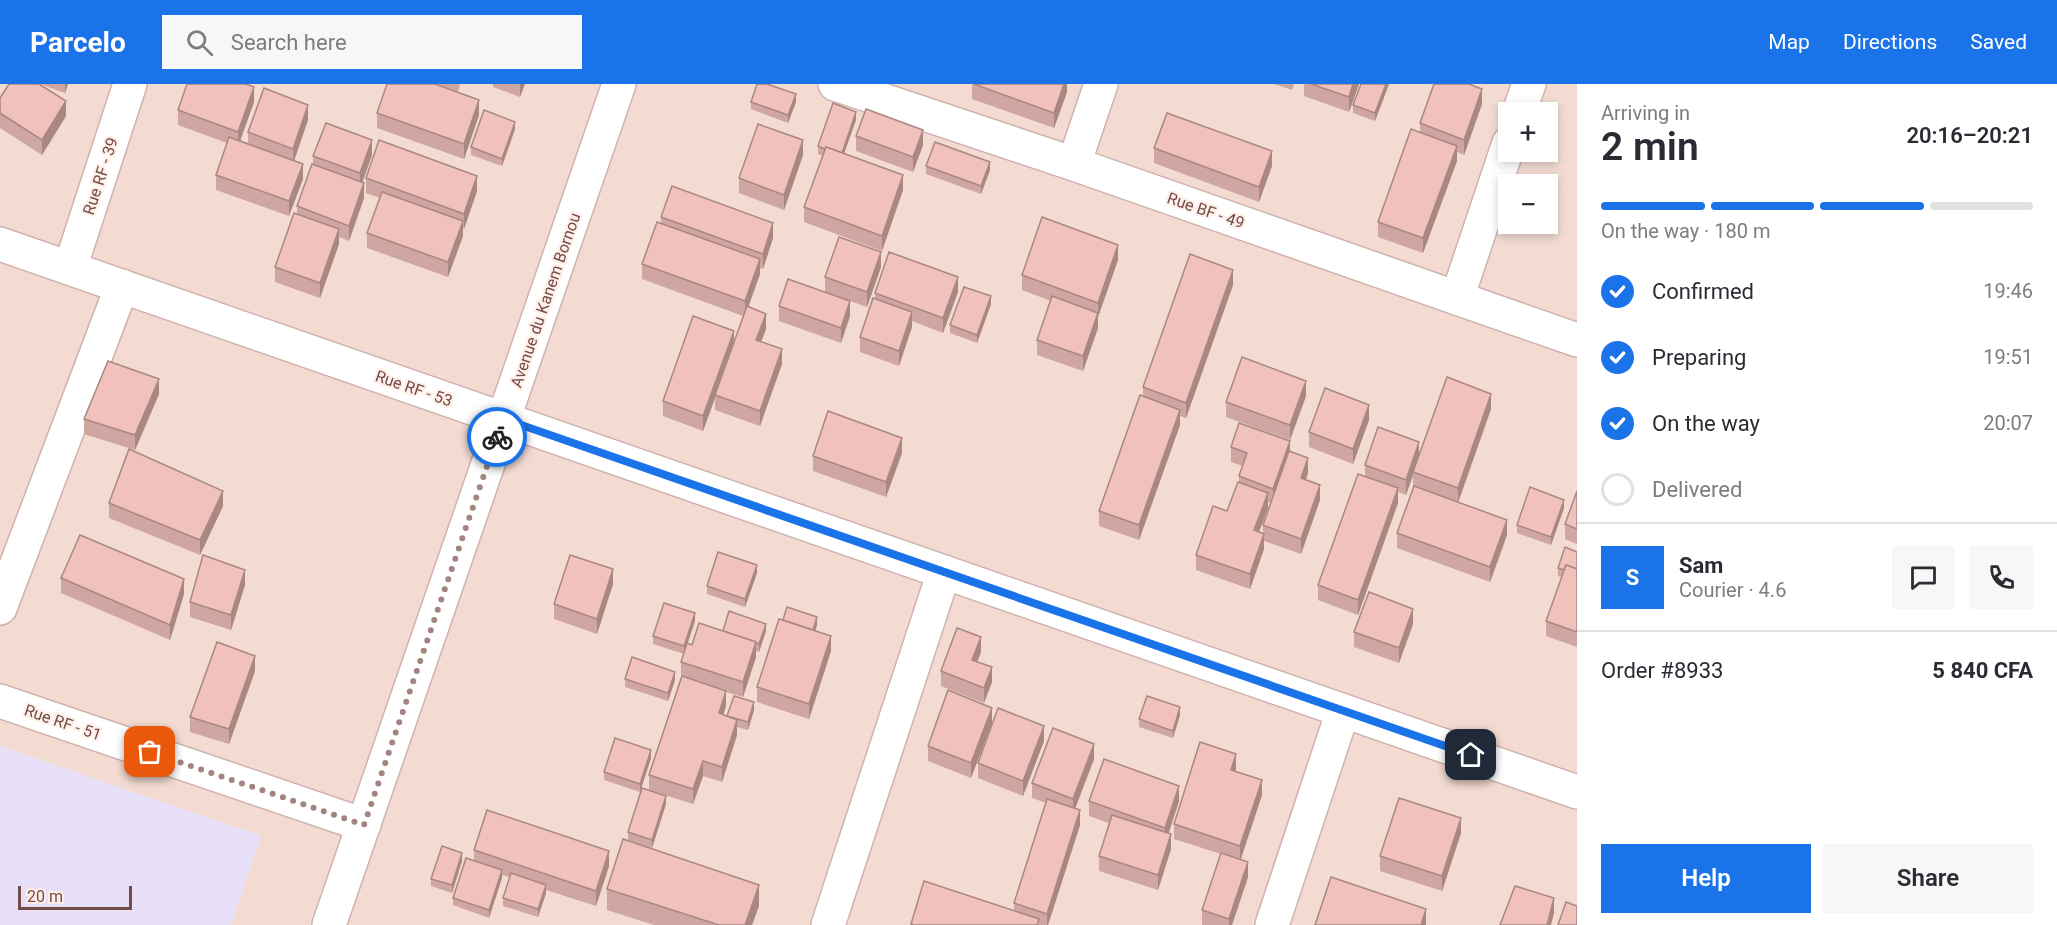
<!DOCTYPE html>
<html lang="en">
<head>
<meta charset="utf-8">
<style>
	body { margin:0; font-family:Roboto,sans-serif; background:#f7f7f7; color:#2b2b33; height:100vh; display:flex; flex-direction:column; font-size:22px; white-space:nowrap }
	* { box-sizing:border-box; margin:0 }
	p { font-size:20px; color:#7c7c81 }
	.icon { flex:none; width:33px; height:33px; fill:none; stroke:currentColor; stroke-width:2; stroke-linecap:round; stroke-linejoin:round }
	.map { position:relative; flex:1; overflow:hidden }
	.sheet { display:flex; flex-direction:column; background:#fff; width:480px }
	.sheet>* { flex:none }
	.buttons { position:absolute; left:1498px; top:18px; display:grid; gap:12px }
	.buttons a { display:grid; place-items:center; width:60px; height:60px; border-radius:0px; background:#fff; box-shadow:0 3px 9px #0003; font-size:30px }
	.scale { position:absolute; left:18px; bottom:15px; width:114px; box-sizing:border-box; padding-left:6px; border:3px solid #734c49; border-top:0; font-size:16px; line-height:21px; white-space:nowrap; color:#734c49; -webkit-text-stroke:4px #fff0e9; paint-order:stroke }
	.pin { position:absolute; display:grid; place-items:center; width:51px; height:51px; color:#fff; margin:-26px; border-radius:12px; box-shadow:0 3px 9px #0006 }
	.courier { position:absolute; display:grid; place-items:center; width:60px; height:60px; margin:-30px; border:4px solid #1a73e8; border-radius:50%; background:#fff; color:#222; box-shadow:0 2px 8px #0007 }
	.head em { font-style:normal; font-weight:600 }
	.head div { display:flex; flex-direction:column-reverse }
	.head { display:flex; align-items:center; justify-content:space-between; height:102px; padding:0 24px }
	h1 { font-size:39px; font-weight:600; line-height:45px }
	.bar { display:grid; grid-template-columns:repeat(4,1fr); gap:9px 6px; align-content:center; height:72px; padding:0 24px }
	.bar i { height:8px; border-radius:4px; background:#e1e1e2 }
	.bar .active { background:#1a73e8 }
	.bar p { grid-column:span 4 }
	.line { display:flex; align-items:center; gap:15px; padding:0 24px; border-top:2px solid #e1e1e2 }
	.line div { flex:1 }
	.round { display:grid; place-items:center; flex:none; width:63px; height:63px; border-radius:0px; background:#f7f7f7 }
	ol { padding:0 24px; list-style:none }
	li { display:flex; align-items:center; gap:18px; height:66px }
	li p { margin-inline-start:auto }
	li .icon { padding:6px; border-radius:50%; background:#1a73e8; color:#fff; stroke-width:4 }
	li:last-child { color:#7c7c81 }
	li i { width:33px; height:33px; border:3px solid #e1e1e2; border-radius:50% }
	.action { display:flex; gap:12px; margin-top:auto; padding:12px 24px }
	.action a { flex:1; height:69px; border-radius:0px; background:#1a73e8; color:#fff; font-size:24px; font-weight:600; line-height:69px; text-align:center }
	.action a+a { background:#f7f7f7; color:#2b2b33 }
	header { display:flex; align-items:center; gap:36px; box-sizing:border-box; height:84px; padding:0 30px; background:#1a73e8; color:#fff }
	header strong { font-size:28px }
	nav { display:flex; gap:33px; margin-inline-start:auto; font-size:21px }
	.search { width:420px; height:54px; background:#f7f7f7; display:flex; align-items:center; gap:15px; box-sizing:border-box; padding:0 21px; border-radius:0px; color:#7c7c81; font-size:22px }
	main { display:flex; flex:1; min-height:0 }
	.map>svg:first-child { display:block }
	.residential { fill:#f3dbd1; fill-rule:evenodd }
	.education { fill:#e8e0f8 }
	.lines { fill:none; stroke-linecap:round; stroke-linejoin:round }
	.minor-casing { stroke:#cfb2ad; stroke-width:36 }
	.minor { stroke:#fff; stroke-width:33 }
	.wall { fill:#cfa6a1; fill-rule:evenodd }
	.shaded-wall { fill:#a98783 }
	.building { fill:#f1c1bb; stroke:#a98783; stroke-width:1.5 }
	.done { stroke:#a3847f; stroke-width:6; stroke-dasharray:0 10.8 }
	.route { stroke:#1a73e8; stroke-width:8 }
	.labels { text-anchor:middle; stroke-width:4.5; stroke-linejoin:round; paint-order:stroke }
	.street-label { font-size:16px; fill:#734c49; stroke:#fff0e9 }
</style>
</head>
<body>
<header>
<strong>Parcelo</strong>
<div class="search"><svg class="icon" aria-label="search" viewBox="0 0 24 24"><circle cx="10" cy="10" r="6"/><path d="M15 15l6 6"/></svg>Search here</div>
<nav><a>Map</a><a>Directions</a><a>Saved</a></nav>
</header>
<main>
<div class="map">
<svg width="1577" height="841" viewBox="0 0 1577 841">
	<rect width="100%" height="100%" fill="#fcebe3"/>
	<path class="residential" d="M0 0H1577V841H0ZM1509 28H1548V68H1509ZM1509 100H1548V140H1509Z"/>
	<polygon class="education" points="0,662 261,752 231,841 0,841"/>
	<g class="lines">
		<g class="minor-casing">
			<g id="minor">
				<polyline points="835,0 1074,80 1577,256"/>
				<polyline points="1519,28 1529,0"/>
				<polyline points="1074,80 1101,0"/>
				<polyline points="0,160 1577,708"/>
				<polyline points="70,184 130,0"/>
				<polyline points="1457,214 1509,59"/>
				<polyline points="0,524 122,202"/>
				<polyline points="0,617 364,741"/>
				<polyline points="329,841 619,0"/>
				<polyline points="828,841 944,488"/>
				<polyline points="1272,841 1343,627"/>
			</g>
		</g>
		<use href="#minor" class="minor"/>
	</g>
	<g class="wall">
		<polygon points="40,0 68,0 65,9"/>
		<polygon points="437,0 460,0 458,8"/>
		<polygon points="493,0 525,0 520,13 493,3"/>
		<polygon points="972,0 1067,0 1067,8 1054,44 972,15"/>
		<polygon points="1274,0 1294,0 1292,6"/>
		<polygon points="1304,0 1359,0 1349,28 1304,12"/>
		<polygon points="1389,0 1375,37 1353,29 1353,21"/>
		<polygon points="0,14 66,32 42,71 0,44"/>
		<polygon points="254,18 240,56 248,59 248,48 308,36 294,76 303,95 289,132 216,106 216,91 227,59 178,41 178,26"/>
		<polygon points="751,18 796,18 788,39 751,25"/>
		<polygon points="1482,20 1464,71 1457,68 1457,77 1423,169 1378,153 1378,138 1420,48 1420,39"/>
		<polygon points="377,29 479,31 464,75 377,44"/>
		<polygon points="856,36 844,69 903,106 882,167 804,138 804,123 823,72 818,70 818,62"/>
		<polygon points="515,45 502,82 471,71 471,63"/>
		<polygon points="856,52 923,61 913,88 856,67"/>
		<polygon points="1154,64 1272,82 1259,118 1154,79"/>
		<polygon points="372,71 363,98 364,114 349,157 339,153 339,160 320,214 275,198 275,183 297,130 297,122 313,80 313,72"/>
		<polygon points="803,71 784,126 739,109 739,94"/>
		<polygon points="926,82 990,86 981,110 926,90"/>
		<polygon points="366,94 477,107 464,145 463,144 463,152 448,193 367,164 367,149 380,114 366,109"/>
		<polygon points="661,133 773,154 763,185 760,184 760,190 748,223 766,245 761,257 782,280 760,342 715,326 715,314 703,347 663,332 663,317 734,258 743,232 642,195 642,180 661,139"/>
		<polygon points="1118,176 1098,233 1098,244 1083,287 1037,271 1037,256 1051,217 1022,206 1022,191"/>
		<polygon points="881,183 867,223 825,208 825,193"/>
		<polygon points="1233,201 1186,334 1180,332 1180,341 1139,456 1099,442 1099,427 1143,312 1143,303"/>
		<polygon points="958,208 943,249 912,237 912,243 899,282 860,268 860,253 875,215 875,209"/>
		<polygon points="991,220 977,259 950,249 950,241"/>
		<polygon points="779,222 850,232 841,259 779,237"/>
		<polygon points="159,310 135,366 84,350 84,335"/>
		<polygon points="1306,312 1290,356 1226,333 1226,318"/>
		<polygon points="1491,325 1458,418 1507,451 1490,498 1397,464 1397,449 1413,403 1413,391 1406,411 1398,408 1398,419 1358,531 1318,516 1318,501 1365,392 1365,381 1419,371"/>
		<polygon points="1369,336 1353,380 1309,363 1309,348"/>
		<path d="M1231 363 1290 367 1308 389 1306 396 1320 416 1301 470 1264 457V465L1250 505 1196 486V471L1227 427 1239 399V392L1243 382 1231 378ZM1268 418 1271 419 1263 441V449L1259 448 1268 424Z"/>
		<polygon points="902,369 886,413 813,387 813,372"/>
		<polygon points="1577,407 1577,460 1565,455 1565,440"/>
		<polygon points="109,419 223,422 200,471 109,434"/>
		<polygon points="1564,424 1551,461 1517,449 1517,441"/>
		<polygon points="1577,468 1577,563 1546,552 1546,537 1562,493 1558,492 1558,484"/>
		<polygon points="757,489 745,523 707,510 707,502"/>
		<polygon points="61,494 184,510 170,556 61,509"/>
		<polygon points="613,500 597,550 554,535 554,520"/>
		<polygon points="245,501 231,546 190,533 190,518"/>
		<polygon points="783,536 817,541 815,546 831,567 809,635 757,618 757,603"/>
		<polygon points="695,537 687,560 692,561 723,547 766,547 759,568 756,567 756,573 743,613 726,608 726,622 723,631 727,632 754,626 748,646 737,643 737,651 722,698 703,692 693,720 649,706 649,691 681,593 681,578 684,570 653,560 653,552"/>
		<polygon points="1413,540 1399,579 1354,563 1354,548"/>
		<polygon points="981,568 977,578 992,598 984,619 941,602 941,587"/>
		<polygon points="255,587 229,660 190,648 190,633"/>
		<polygon points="625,595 675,596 668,617 625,603"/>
		<polygon points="1180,631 1173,654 1139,643 1139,635"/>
		<polygon points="992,639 971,694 928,677 928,662"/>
		<polygon points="1044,657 1023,712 978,694 978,679"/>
		<polygon points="651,674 640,708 604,696 604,688"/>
		<polygon points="1094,675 1075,725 1080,741 1048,841 911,841 911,840 1014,827 1014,819 1046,719 1032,714 1032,699"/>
		<polygon points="1236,685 1235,687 1262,711 1241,775 1248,793 1232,841 1202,841 1202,826 1221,770 1174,755 1174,740"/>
		<polygon points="1089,717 1179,717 1169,749 1171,765 1158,806 1099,787 1099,772 1109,739 1089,732"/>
		<polygon points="666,720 652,764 628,756 628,748"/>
		<polygon points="1461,749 1442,807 1380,787 1380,772"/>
		<polygon points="474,766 609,782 596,822 546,806 546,809 538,833 503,822 503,814 510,793 502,791 502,794 489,834 453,821 453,814 474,776"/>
		<polygon points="462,777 452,809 431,802 431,795"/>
		<polygon points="607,805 759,822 752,841 654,841 607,826"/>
	</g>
	<g class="shaded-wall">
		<polygon points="65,0 68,0 65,9"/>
		<polygon points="520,0 525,0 520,13"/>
		<polygon points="1064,0 1067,0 1067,8 1054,44 1054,29"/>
		<polygon points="1353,0 1359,0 1349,28 1349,13"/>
		<polygon points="1386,0 1389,0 1375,37 1375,29"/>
		<polygon points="254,3 254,18 238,63 238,48"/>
		<polygon points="1482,5 1482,20 1464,71 1464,56"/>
		<polygon points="796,10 796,18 788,39 788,31"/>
		<polygon points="479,16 479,31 464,75 464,60"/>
		<polygon points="66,17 66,32 42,71 42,56"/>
		<polygon points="308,21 308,36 293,80 293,65"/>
		<polygon points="856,28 856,36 841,78 841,71"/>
		<polygon points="515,38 515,45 502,82 502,75"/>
		<polygon points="923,46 923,61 913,88 913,73"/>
		<polygon points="372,56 372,71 360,104 360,89"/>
		<polygon points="803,56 803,71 784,126 784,111"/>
		<polygon points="1457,62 1457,77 1423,169 1423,154"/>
		<polygon points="1272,67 1272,82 1259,118 1259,103"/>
		<polygon points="990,78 990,86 981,110 981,102"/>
		<polygon points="303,80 303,95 289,132 289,117"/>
		<polygon points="903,91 903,106 882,167 882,152"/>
		<polygon points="477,92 477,107 464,145 464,130"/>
		<polygon points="364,99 364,114 349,157 349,142"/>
		<polygon points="463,137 463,152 448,193 448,178"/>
		<polygon points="773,139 773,154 763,185 763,170"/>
		<polygon points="339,145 339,160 320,214 320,199"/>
		<polygon points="1118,161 1118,176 1098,233 1098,244 1083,287 1083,272 1098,230 1098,219"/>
		<polygon points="881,168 881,183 867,223 867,208"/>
		<polygon points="760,175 760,190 745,232 745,217"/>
		<polygon points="1233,186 1233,201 1186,334 1186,319"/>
		<polygon points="958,193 958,208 943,249 943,234"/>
		<polygon points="991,212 991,220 977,259 977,251"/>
		<polygon points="850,217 850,232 841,259 841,244"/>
		<polygon points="912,228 912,243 899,282 899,267"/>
		<polygon points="766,230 766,245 756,271 756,256"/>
		<polygon points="734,247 734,262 715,311 715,314 703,347 703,332"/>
		<polygon points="782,265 782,280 760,342 760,327"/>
		<polygon points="159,295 159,310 135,366 135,351"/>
		<polygon points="1306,297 1306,312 1290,356 1290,341"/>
		<polygon points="1491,310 1491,325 1458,419 1458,404"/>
		<polygon points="1369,321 1369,336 1353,380 1353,365"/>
		<polygon points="1180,326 1180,341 1139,456 1139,441"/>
		<polygon points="902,354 902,369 886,413 886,398"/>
		<polygon points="1290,357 1290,372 1273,420 1273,405"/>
		<polygon points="1419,358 1419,373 1413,388 1413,391 1406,411 1406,396"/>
		<polygon points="1308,374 1308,389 1301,409 1301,394"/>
		<polygon points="1320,401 1320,416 1301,470 1301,455"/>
		<polygon points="1398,404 1398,419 1358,531 1358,516"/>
		<polygon points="223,407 223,422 200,471 200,456"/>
		<polygon points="1268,409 1268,424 1254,461 1254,446"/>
		<polygon points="1564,416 1564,424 1551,461 1551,453"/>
		<polygon points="1507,436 1507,451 1490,498 1490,483"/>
		<polygon points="1264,450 1264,465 1250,505 1250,490"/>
		<polygon points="757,481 757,489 745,523 745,515"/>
		<polygon points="613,485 613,500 597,550 597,535"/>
		<polygon points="245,486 245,501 231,546 231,531"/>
		<polygon points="184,495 184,510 170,556 170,541"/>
		<polygon points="1413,525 1413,540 1399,579 1399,564"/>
		<polygon points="695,529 695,537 684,570 684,562"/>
		<polygon points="817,533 817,541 813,555 813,548"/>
		<polygon points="766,540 766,547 759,568 759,560"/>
		<polygon points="831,552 831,567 809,635 809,620"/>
		<polygon points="981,553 981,568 972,591 972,576"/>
		<polygon points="756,558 756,573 743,613 743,598"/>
		<polygon points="255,572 255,587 229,660 229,645"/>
		<polygon points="992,583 992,598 984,619 984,604"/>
		<polygon points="675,588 675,596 668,617 668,609"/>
		<polygon points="726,607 726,622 719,644 719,629"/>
		<polygon points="754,618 754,626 748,646 748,638"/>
		<polygon points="1180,623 1180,631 1173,654 1173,647"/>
		<polygon points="992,624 992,639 971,694 971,679"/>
		<polygon points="737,636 737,651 722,698 722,683"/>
		<polygon points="1044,642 1044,657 1023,712 1023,697"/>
		<polygon points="1094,660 1094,675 1073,730 1073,715"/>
		<polygon points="651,666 651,674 640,708 640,700"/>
		<polygon points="1236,670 1236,685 1231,701 1231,686"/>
		<polygon points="703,677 703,692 693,720 693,705"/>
		<polygon points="1262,696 1262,711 1240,777 1240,762"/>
		<polygon points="1179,702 1179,717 1165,759 1165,744"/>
		<polygon points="666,712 666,720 652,764 652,756"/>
		<polygon points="1080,726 1080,741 1048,841 1047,841 1047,830"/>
		<polygon points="1461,734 1461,749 1442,807 1442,792"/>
		<polygon points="1171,750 1171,765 1158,806 1158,791"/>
		<polygon points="609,767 609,782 596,822 596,807"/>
		<polygon points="462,769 462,777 452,809 452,801"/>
		<polygon points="1248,778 1248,793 1232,841 1229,841 1229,835"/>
		<polygon points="502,786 502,794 489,834 489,826"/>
		<polygon points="546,801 546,809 538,833 538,825"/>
		<polygon points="759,801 759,822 752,841 745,841"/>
		<polygon points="1554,814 1554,829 1551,841 1547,841"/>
		<polygon points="1426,825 1426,841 1421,841"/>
	</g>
	<g class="building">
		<polygon points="9,0 39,0 66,17 42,56 0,29 0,14"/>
		<polygon points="187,0 246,0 254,3 238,48 178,26"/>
		<polygon points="387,0 435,0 479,16 464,60 377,29"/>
		<polygon points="757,0 767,0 796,10 788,31 751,18"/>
		<polygon points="974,0 1064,0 1054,29"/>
		<polygon points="1311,0 1353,0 1349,13"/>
		<polygon points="1361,0 1386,0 1375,29 1353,21"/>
		<polygon points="1434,0 1469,0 1482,5 1464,56 1420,39"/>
		<polygon points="264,4 308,21 293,65 248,48"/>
		<polygon points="833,19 856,28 842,69 826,63 825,65 818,62"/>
		<polygon points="866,25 923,46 913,73 856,52"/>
		<polygon points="484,26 515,38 502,75 471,63"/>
		<polygon points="1167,29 1272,67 1259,103 1154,64"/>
		<polygon points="326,39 372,56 360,89 313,72"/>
		<polygon points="758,40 803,56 784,111 739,94"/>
		<polygon points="1411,45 1457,62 1423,154 1378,138"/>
		<polygon points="229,53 303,80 289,117 216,91"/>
		<polygon points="379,56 477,92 464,130 366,94"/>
		<polygon points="935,58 990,78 981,102 926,82"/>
		<polygon points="826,63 903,91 882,152 804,123"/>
		<polygon points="312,80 364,99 349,142 297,122"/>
		<polygon points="672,102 773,139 763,170 661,133"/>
		<polygon points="382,108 463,137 448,178 367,149"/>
		<polygon points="294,129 339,145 320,199 275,183"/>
		<polygon points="1042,133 1118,161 1098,219 1022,191"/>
		<polygon points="657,138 760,175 745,217 642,180"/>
		<polygon points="839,153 881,168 867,208 825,193"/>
		<polygon points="889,168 958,193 943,234 875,209"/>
		<polygon points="1190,170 1233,186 1186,319 1143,303"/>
		<polygon points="788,195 850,217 841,244 779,222"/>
		<polygon points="964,203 991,212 977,251 950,241"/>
		<polygon points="1052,212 1098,229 1083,272 1037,256"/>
		<polygon points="873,214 912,228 899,267 860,253"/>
		<polygon points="747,222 766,230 756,256 782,265 760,327 715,311"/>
		<polygon points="693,232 734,247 703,332 663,317"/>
		<polygon points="1242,273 1306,297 1290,341 1226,318"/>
		<polygon points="108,277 159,295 135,351 84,335"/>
		<polygon points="1447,293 1491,310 1458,404 1413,388"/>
		<polygon points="1325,304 1369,321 1353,365 1309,348"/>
		<polygon points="1140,311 1180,326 1139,441 1099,427"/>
		<polygon points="828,327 902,354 886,398 813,372"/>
		<polygon points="1239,339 1290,357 1273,405 1239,392 1247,369 1231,363"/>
		<polygon points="1378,343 1419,358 1406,396 1365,381"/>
		<polygon points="129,365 223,407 200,456 109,419"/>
		<polygon points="1289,367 1308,374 1301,394 1320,401 1301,455 1263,441"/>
		<polygon points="1358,390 1398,404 1358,516 1318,501"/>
		<polygon points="1238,398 1268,409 1254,446 1264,450 1250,490 1196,471 1213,422 1227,427"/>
		<polygon points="1414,402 1507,436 1490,483 1397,449"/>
		<polygon points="1530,403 1564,416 1551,453 1517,441"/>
		<polygon points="1577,407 1577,445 1565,440"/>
		<polygon points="80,451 184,495 170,541 61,494"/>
		<polygon points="1565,463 1577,468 1577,485 1566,481 1564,486 1558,484"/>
		<polygon points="718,468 757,481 745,515 707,502"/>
		<polygon points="203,471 245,486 231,531 190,518"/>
		<polygon points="570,471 613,485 597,535 554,520"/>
		<polygon points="1566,481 1577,485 1577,548 1546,537"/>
		<polygon points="1369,508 1413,525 1399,564 1354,548"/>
		<polygon points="664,519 695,529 684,562 653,552"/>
		<polygon points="787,523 817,533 813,546 783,536"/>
		<polygon points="729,527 766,540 759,560 756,559 756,558 723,547"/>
		<polygon points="779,535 831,552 809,620 757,603"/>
		<polygon points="699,539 756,558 743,598 681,578 687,559 692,561"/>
		<polygon points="957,544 981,553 972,576 992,583 984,604 941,587"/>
		<polygon points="217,558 255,572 229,645 190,633"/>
		<polygon points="632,573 675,588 668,609 625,595"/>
		<polygon points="682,592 726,607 719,629 737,636 722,683 703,677 693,705 649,691"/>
		<polygon points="948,606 992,624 971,679 928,662"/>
		<polygon points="734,612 754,618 748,638 727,632"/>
		<polygon points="1147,612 1180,623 1173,647 1139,635"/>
		<polygon points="998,624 1044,642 1023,697 978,679"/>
		<polygon points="1053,644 1094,660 1073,715 1032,699"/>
		<polygon points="615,654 651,666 640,700 604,688"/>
		<polygon points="1200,658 1236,670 1231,686 1262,696 1240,762 1174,740"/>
		<polygon points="1104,675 1179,702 1165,744 1089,717"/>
		<polygon points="642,704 666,712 652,756 628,748"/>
		<polygon points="1399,714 1461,734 1442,792 1380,772"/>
		<polygon points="1047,715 1080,726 1047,830 1014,819"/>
		<polygon points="487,726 609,767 596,807 474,766"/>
		<polygon points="1112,731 1171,750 1158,791 1099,772"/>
		<polygon points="623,755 759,801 745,841 719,841 607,805"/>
		<polygon points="442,762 462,769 452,801 431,795"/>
		<polygon points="1221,769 1248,778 1229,835 1202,826"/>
		<polygon points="466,774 502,786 489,826 453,814"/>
		<polygon points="511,789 546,801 538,825 503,814"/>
		<polygon points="1331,793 1426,825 1421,841 1315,841"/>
		<polygon points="924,797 1039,835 1037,841 914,841 911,840"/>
		<polygon points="1515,802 1554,814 1547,841 1500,841"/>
		<polygon points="1566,818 1577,822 1577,841 1558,841"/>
	</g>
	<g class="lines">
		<polyline class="done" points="150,668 364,741 497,353"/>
		<polyline class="route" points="497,353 504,335 1471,671"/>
	</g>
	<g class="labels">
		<g class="street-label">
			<text transform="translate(100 92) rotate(-72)" y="6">Rue RF - 39</text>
			<text transform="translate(1206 126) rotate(19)" y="6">Rue BF - 49</text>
			<text transform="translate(545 216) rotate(-71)" y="6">Avenue du Kanem Bornou</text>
			<text transform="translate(414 304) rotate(19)" y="6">Rue RF - 53</text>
			<text transform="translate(63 638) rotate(19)" y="6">Rue RF - 51</text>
		</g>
	</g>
</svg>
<div class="buttons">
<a>+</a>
<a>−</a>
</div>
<div class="scale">20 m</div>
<div class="pin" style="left:150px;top:668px;background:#ea580c"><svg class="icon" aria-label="bag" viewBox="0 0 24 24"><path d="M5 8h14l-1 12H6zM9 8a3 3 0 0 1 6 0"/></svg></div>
<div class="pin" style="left:1471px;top:671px;background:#1f2937"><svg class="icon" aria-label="home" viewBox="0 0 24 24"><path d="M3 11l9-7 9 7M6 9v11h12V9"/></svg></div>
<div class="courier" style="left:497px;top:353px"><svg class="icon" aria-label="bike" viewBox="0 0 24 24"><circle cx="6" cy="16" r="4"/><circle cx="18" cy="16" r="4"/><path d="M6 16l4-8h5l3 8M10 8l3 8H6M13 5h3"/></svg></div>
</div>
<section class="sheet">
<div class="head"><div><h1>2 min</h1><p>Arriving in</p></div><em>20:16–20:21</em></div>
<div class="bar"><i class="active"></i><i class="active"></i><i class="active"></i><i></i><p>On the way · 180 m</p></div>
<ol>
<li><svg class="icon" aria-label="check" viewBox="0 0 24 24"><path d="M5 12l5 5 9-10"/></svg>Confirmed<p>19:46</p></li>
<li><svg class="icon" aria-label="check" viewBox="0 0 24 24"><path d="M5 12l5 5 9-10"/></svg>Preparing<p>19:51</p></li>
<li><svg class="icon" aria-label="check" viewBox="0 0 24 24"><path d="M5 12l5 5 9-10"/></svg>On the way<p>20:07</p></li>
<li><i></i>Delivered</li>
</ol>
<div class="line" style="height:108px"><b class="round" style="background:#1a73e8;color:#fff">S</b><div><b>Sam</b><p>Courier · 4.6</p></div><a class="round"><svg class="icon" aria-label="chat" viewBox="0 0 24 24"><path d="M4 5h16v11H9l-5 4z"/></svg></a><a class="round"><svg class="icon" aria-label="phone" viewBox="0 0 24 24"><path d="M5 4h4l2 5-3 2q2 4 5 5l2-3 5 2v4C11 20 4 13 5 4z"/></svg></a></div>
<div class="line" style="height:78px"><div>Order #8933</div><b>5 840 CFA</b></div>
<div class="action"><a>Help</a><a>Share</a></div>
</section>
</main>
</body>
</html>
